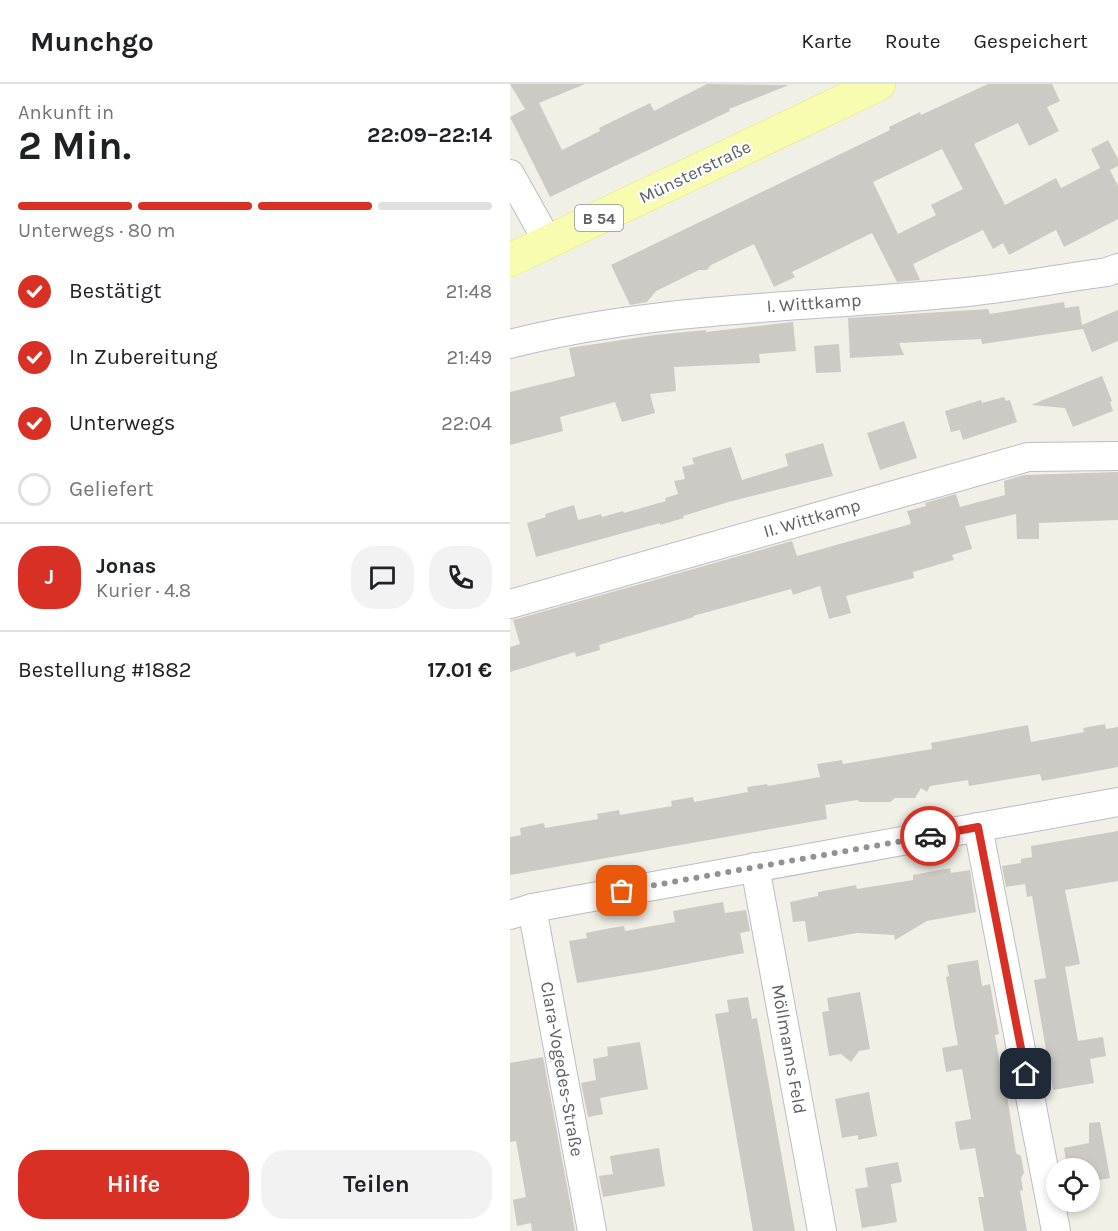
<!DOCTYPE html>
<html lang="de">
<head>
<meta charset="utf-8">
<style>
	body { margin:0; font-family:Karla,sans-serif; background:#f2f2f2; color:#202124; height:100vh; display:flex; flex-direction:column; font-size:22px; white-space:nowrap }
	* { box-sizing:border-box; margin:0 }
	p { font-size:20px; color:#757577 }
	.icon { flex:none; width:33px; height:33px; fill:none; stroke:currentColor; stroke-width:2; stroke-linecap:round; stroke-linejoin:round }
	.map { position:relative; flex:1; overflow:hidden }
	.drawer { display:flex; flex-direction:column; background:#fff; width:510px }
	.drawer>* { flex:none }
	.controls { position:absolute; left:536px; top:1074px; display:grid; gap:12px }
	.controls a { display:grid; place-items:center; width:54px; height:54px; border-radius:50%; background:#fff; box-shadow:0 3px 9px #0003; font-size:30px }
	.pin { position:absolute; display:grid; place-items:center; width:51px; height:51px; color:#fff; margin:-26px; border-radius:12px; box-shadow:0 3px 9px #0006 }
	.courier { position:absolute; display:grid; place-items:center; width:60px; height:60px; margin:-30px; border:4px solid #d93025; border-radius:50%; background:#fff; color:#222; box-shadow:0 2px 8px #0007 }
	.head em { font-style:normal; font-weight:700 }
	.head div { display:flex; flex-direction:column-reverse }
	.head { display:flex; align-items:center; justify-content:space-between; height:102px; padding:0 18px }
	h1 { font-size:39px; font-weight:700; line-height:45px }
	.bar { display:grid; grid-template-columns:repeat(4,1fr); gap:9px 6px; align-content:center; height:72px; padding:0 18px }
	.bar i { height:8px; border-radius:4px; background:#e0e0e0 }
	.bar .on { background:#d93025 }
	.bar p { grid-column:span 4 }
	.line { display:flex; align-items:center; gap:15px; padding:0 18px; border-top:2px solid #e0e0e0 }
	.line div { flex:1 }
	.round { display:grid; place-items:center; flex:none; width:63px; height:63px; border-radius:24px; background:#f2f2f2 }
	ol { padding:0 18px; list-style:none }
	li { display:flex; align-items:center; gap:18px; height:66px }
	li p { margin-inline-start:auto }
	li .icon { padding:6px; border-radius:50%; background:#d93025; color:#fff; stroke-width:4 }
	li:last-child { color:#757577 }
	li i { width:33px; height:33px; border:3px solid #e0e0e0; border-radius:50% }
	.primary-button { display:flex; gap:12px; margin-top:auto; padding:12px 18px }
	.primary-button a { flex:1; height:69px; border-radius:24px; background:#d93025; color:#fff; font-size:24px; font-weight:700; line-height:69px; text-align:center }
	.primary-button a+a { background:#f2f2f2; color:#202124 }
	header { display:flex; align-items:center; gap:36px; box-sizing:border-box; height:84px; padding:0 30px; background:#fff; border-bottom:2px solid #e0e0e0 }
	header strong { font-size:28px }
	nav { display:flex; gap:33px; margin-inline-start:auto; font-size:21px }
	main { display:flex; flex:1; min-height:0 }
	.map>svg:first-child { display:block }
	.building { fill:#cccac4; fill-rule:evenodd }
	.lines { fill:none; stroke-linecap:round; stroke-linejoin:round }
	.minor-casing { stroke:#bbbdc2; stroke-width:30 }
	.primary-casing { stroke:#ece464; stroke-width:34 }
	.minor { stroke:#fff; stroke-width:28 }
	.primary { stroke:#f7fcb0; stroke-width:33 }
	.done { stroke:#919293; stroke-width:6; stroke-dasharray:0 10.8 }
	.route { stroke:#d93025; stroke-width:8 }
	.labels { text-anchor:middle; stroke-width:4.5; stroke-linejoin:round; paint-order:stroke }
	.shield { fill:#fff; stroke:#8e9094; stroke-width:1.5 }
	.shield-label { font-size:16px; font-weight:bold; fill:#5e6066 }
	.street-label { font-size:18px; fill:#5e6066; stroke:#fff }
</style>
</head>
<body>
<header>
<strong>Munchgo</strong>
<nav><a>Karte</a><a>Route</a><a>Gespeichert</a></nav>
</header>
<main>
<section class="drawer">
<div class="head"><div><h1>2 Min.</h1><p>Ankunft in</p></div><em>22:09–22:14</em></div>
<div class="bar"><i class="on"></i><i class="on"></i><i class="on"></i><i></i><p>Unterwegs · 80 m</p></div>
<ol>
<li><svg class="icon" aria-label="check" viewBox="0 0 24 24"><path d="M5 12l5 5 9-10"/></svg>Bestätigt<p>21:48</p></li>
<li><svg class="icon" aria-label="check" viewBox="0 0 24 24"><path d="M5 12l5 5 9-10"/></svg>In Zubereitung<p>21:49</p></li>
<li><svg class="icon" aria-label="check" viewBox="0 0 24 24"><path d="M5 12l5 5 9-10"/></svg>Unterwegs<p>22:04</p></li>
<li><i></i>Geliefert</li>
</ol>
<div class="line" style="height:108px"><b class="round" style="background:#d93025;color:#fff">J</b><div><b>Jonas</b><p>Kurier · 4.8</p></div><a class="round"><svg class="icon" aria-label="chat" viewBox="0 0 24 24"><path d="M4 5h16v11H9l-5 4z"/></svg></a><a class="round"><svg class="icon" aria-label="phone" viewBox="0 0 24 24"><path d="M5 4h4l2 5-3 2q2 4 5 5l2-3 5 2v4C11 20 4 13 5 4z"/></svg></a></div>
<div class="line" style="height:78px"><div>Bestellung #1882</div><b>17.01 €</b></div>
<div class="primary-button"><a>Hilfe</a><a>Teilen</a></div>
</section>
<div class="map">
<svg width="608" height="1147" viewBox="0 0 608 1147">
	<rect width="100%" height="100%" fill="#f0f0e7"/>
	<g class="building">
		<polygon points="0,0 75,0 29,19 52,66 90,47 89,44 140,19 144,27 197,0 279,1 219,25 220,27 40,113 0,33 15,25"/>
		<path d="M478 0H542L550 17 537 23 549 47 519 62 508 39 464 60 495 121 546 94 551 104 590 84 581 65 598 56 608 75V82L600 86 608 102V135L554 163 546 146 499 171 493 159 483 165 473 146 403 180 410 196 387 198 362 149 282 188 285 193 264 203 244 160 201 181 197 186H189L146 207 137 218 120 221 101 181 380 46 379 43 410 28 411 31ZM432 65 453 105 421 121 426 131 388 150 363 98Z"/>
		<polygon points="554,218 555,224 569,222 572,241 608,226 608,257 582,268 573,245 472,260 471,255 389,259 394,271 340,274 338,234 478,225 480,230"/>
		<polygon points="283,238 286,267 249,270 250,279 164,283 166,307 140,310 145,329 112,338 105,318 50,333 53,347 0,361 0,308 65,292 59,264 145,251 196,246 196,248"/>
		<polygon points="329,260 331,288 306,289 304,262"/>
		<polygon points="592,292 602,317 600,318 603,327 563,343 555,324 521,321"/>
		<polygon points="494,313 496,317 500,316 507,338 453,356 450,346 441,348 435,327 471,316 472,319"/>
		<polygon points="394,337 407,374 370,386 357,349"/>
		<polygon points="313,359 323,392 222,417 173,432 174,434 150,441 150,439 26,473 17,439 36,433 35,430 64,421 68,436 91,430 92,433 113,427 114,429 156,417 155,414 168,410 164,397 175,395 172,383 184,380 182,374 221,363 232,396 278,382 275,370"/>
		<polygon points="608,388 608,436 529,439 529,455 507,455 506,430 455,442 462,465 442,471 444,476 403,488 404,494 336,512 341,529 319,535 310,502 283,511 281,505 183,532 184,533 89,561 90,566 66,573 65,568 0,588 0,563 10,560 3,536 282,457 287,472 401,440 397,427 416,422 415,419 446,410 450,423 495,411 494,397 514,391"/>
		<polygon points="595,640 596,645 608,643 608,683 532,697 530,690 459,702 458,696 420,702 417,708 411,704 405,714 385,714 380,718 350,718 347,716 315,721 317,735 0,791 0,753 11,751 10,744 34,739 35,744 88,735 87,730 109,726 110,731 162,722 161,717 183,713 184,718 238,708 237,703 257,700 258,702 310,693 307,680 332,676 333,680 422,665 421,659 518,641 521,658 574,648 573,644"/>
		<polygon points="608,747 608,797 555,806 570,880 555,883 568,957 593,953 596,972 580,975 584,999 543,1006 524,896 536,894 522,812 517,813 515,800 496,803 492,782 511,779 511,775 522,773 521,762"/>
		<polygon points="440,784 441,789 460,786 466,828 417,837 385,856 384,851 347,849 298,858 295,837 283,838 280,818 308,812 308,808 346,801 347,805 403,796 403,791"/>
		<polygon points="213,818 215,829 236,826 240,847 230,849 234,869 140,887 67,899 59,857 77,854 76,849 101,844 114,842 115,847 165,838 163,827"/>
		<polygon points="468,876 472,902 480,900 489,950 485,951 492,993 494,993 504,1056 506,1069 511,1072 514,1089 511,1094 513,1106 510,1107 517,1147 474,1147 468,1113 474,1113 465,1064 450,1066 447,1052 445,1038 461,1035 452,985 436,988 432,964 448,961 436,893 439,892 437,881"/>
		<polygon points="350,908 360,965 349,967 341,978 331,970 319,972 312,928 319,927 317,914"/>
		<polygon points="238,913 242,935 247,934 285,1147 243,1147 205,930 219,928 217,916"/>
		<polygon points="130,958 138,1005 90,1014 93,1030 78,1033 71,999 86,996 83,975 98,972 97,963"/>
		<polygon points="33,973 60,1118 65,1147 22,1147 21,1139 7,1142 3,1116 16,1113 6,1057 0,1058 0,979"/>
		<polygon points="359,1008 367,1052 348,1056 348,1051 332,1054 325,1015"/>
		<polygon points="590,1038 600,1094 579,1098 579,1084 557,1084 554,1064 579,1059 579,1039"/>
		<polygon points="149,1064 155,1102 93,1113 89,1092 103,1090 100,1072"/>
		<polygon points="388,1078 392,1098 381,1100 387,1138 352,1144 345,1105 358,1103 355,1084"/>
	</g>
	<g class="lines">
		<g class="minor-casing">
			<g id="minor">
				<polyline points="0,90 38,158"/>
				<path d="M0 260C153 221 310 224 466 207 510 202 553 194 597 188L608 184"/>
				<polyline points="0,520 518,373 608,372"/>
				<polyline points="468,743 546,1147"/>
				<polyline points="245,783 312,1147"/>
				<polyline points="22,824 82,1147"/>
				<polyline points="0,831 22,824 608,718"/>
			</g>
		</g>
		<g class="primary-casing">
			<polyline id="primary" points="0,176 369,0"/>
		</g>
		<use href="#minor" class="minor"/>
		<use href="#primary" class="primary"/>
	</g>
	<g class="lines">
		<polyline class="done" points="112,807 420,752"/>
		<polyline class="route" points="420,752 468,743 516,990"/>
	</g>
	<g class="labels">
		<rect class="shield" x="65" y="121" width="48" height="26" rx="4.5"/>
		<g class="shield-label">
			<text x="89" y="140">B 54</text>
		</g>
		<g class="street-label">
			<text transform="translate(185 88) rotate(-26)" y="6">Münsterstraße</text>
			<text transform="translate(304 219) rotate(-4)" y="6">I. Wittkamp</text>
			<text transform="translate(302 434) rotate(-16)" y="6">II. Wittkamp</text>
			<text transform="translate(279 965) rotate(80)" y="6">Möllmanns Feld</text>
			<text transform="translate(52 985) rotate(80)" y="6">Clara-Vogedes-Straße</text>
		</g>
	</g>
</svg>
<div class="controls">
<a><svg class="icon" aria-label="locate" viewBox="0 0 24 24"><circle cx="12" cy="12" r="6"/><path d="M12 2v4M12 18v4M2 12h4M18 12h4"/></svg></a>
</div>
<div class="pin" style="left:112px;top:807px;background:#ea580c"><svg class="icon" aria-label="bag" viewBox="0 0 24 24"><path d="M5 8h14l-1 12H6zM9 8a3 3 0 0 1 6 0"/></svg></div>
<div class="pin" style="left:516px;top:990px;background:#1f2937"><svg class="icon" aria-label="home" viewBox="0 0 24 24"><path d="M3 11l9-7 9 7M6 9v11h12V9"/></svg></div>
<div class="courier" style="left:420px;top:752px"><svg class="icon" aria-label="car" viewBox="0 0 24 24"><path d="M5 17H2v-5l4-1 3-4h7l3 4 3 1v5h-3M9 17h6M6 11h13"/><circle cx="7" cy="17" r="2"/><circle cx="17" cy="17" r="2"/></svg></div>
</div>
</main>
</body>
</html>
